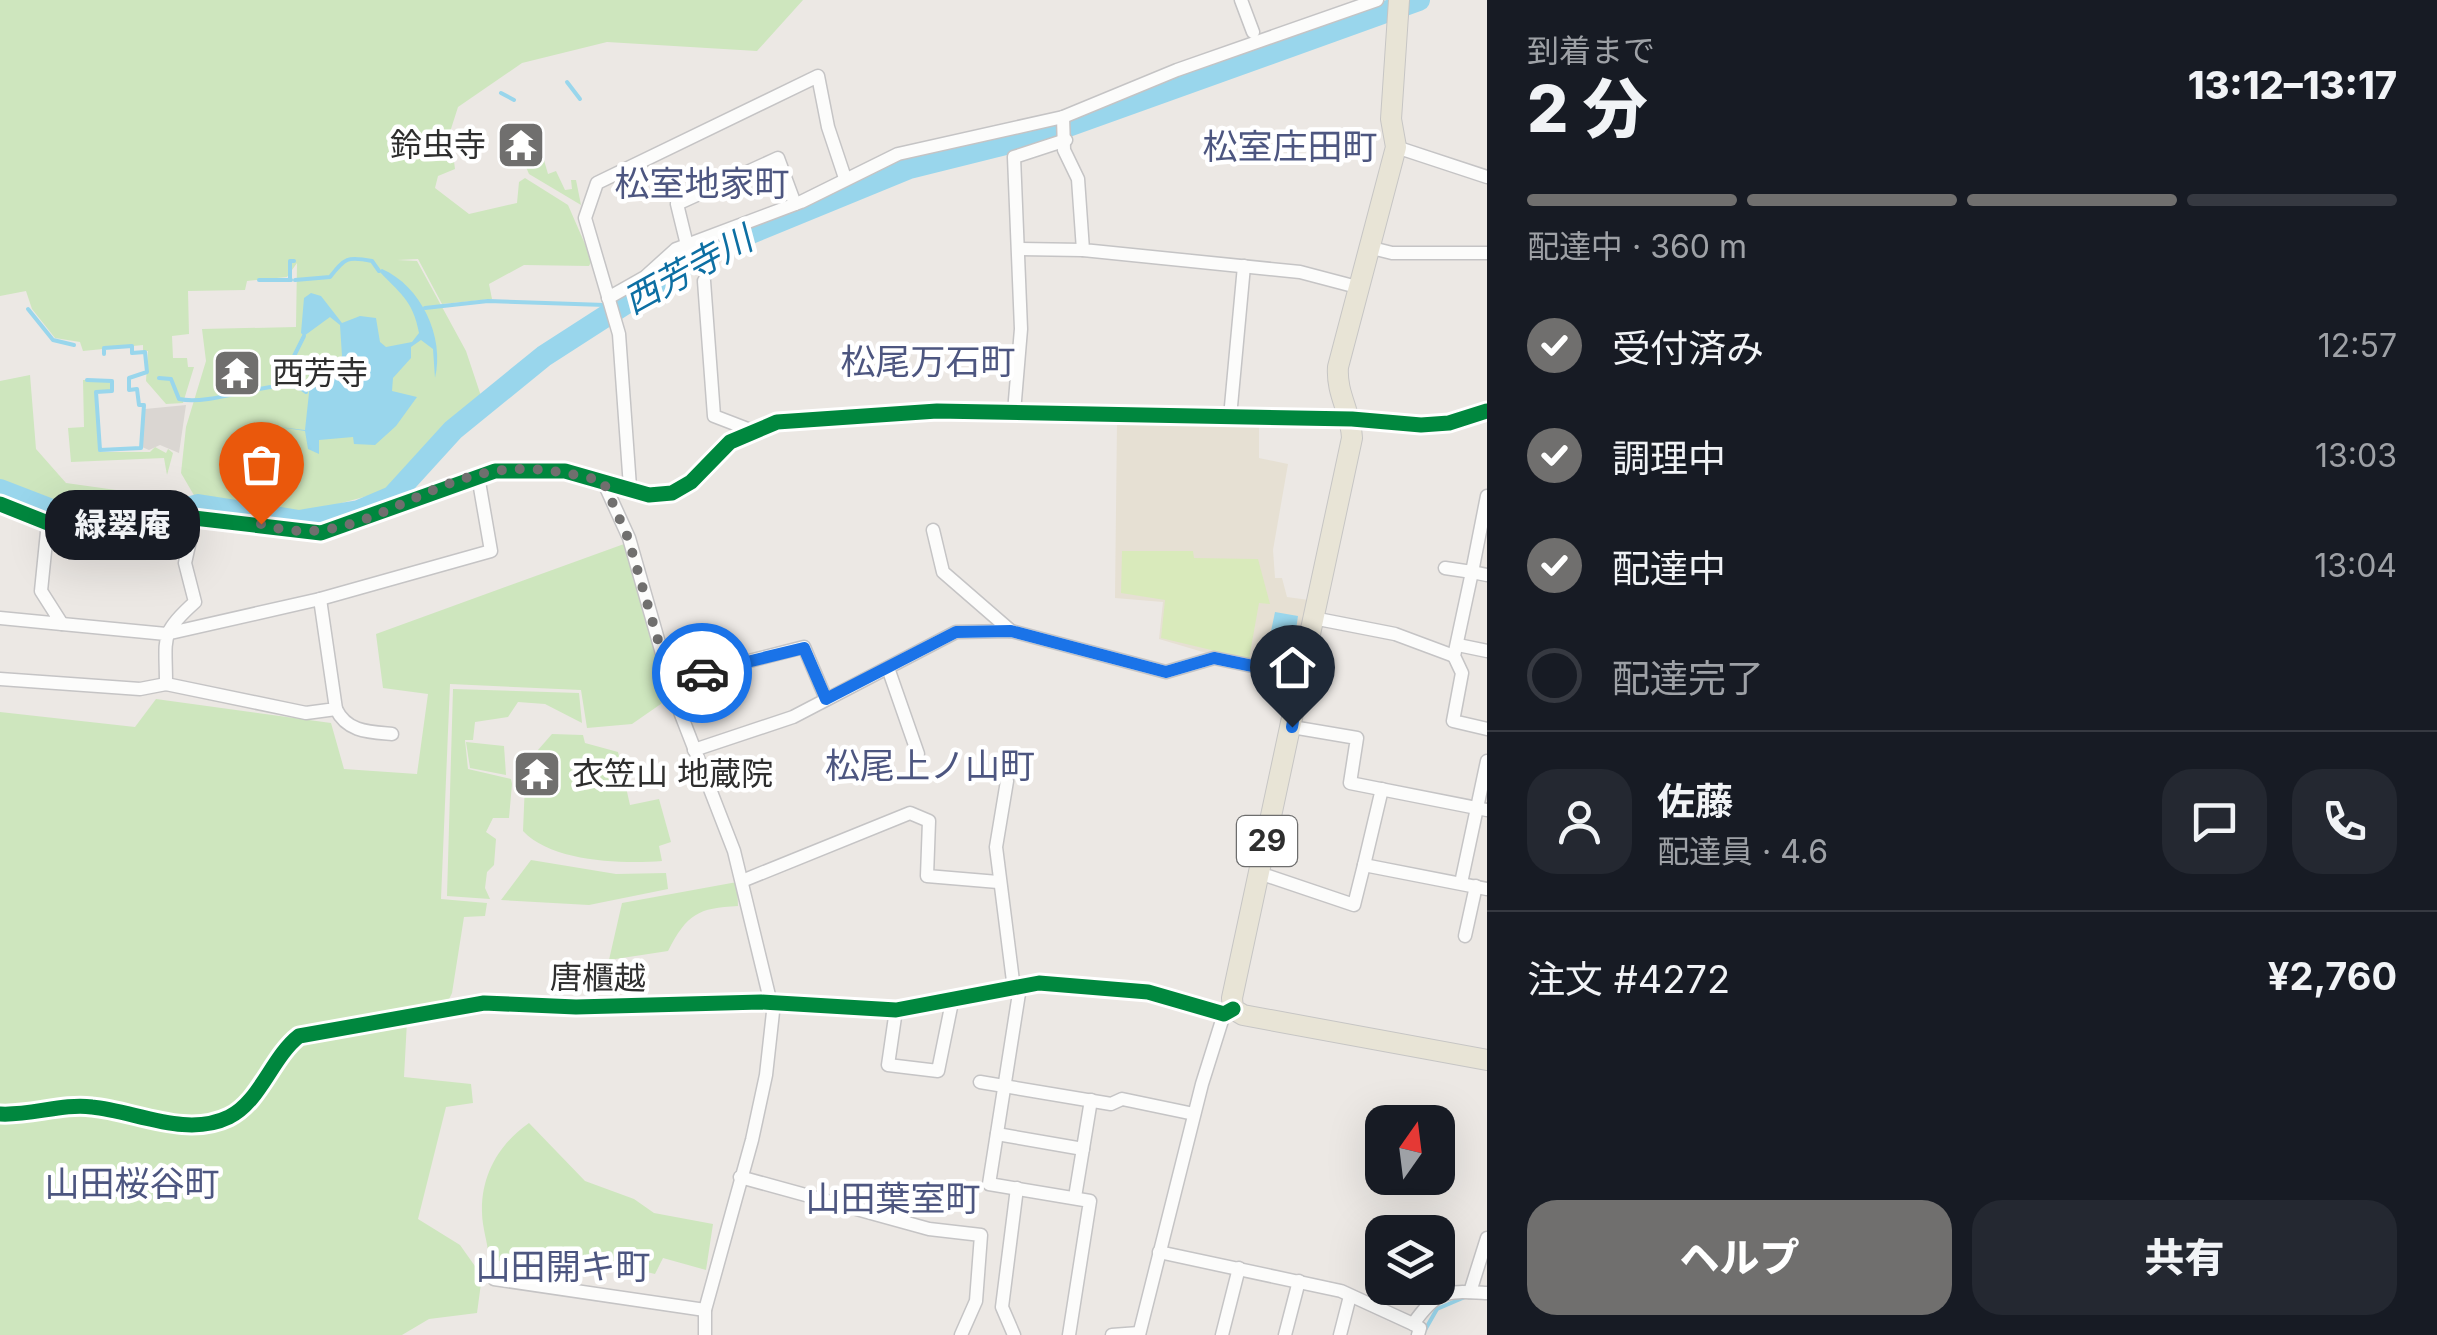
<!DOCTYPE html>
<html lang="ja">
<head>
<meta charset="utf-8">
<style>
	body { margin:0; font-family:Inter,"Noto Sans JP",sans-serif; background:#242831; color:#f1f3f6; height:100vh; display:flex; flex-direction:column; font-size:38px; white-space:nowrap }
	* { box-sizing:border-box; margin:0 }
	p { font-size:32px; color:#9ea1a6 }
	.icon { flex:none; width:55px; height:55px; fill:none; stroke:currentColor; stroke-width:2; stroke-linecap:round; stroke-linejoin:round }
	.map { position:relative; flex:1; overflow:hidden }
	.side { display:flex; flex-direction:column; background:#171b24; width:950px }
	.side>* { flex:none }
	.needle { width:65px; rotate:14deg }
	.controls { position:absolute; left:1365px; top:1105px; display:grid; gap:20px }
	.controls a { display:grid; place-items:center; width:90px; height:90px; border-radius:20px; background:#171b24; box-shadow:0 10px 40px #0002; font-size:50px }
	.pin { position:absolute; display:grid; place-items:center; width:85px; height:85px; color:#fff; margin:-102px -42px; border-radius:50% 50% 50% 0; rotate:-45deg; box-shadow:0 0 10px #0007 }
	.pin .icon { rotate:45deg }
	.courier { position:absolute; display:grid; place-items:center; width:100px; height:100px; margin:-50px; border:8px solid #1a73e8; border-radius:50%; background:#fff; color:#222; box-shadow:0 2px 12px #0007 }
	.bubble { position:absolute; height:70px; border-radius:30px; background:#171b24; box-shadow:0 10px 40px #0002; font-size:32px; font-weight:800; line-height:70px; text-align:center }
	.head em { font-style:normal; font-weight:800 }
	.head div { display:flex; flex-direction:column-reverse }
	.head { display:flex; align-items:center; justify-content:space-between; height:170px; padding:0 40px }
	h1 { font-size:65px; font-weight:800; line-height:75px }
	.bar { display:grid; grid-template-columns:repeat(4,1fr); gap:15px 10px; align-content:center; height:120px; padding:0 40px }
	.bar i { height:12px; border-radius:8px; background:#363941 }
	.bar .active { background:#706f6e }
	.bar p { grid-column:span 4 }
	.line { display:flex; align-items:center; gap:25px; padding:0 40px; border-top:2px solid #363941 }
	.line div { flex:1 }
	.round { display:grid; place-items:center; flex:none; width:105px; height:105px; border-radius:30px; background:#242831 }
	ol { padding:0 40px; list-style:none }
	li { display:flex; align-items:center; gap:30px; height:110px }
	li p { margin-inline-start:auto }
	li .icon { padding:10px; border-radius:50%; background:#706f6e; color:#fff; stroke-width:4 }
	li:last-child { color:#9ea1a6 }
	li i { width:55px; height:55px; border:5px solid #363941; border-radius:50% }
	.cta { display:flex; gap:20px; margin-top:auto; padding:20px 40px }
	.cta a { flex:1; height:115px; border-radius:30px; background:#706f6e; color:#fff; font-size:40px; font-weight:800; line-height:115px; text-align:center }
	.cta a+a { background:#242831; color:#f1f3f6 }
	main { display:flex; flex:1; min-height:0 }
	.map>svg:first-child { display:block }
	.education { fill:#e6e0d3 }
	.green { fill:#cee6be }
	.pitch { fill:#d9eabb }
	.plaza { fill:#dad6d2 }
	.water { fill:#99d6ec }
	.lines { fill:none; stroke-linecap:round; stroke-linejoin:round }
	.stream { stroke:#99d6ec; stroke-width:4 }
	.river { stroke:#99d6ec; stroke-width:22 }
	.minor-casing { stroke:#c5c4c5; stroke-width:15 }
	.primary-casing { stroke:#c6c5c4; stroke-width:22 }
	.minor { stroke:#fcfcfb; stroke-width:12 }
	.primary { stroke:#e8e4d6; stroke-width:20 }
	.cycleway-casing { stroke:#fff; stroke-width:21 }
	.cycleway { stroke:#00873e; stroke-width:15 }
	.done { stroke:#706f6e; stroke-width:10; stroke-dasharray:0 18 }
	.route { stroke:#1a73e8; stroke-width:12 }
	.labels { text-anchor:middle; stroke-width:9; stroke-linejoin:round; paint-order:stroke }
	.shield { fill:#fff; stroke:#6d6d6d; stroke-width:2.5 }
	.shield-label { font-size:30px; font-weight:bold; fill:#2e2e2e }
	.poi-label { font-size:32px; fill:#2e2e2e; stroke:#fff; text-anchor:start }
	.street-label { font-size:32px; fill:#2e2e2e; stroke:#fff }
	.neighbourhood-label { font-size:35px; fill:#4d5680; stroke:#fff }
	.water-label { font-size:35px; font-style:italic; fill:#0d6fa3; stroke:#fff }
</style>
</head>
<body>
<main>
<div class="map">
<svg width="1487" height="1335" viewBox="0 0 1487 1335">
	<rect width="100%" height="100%" fill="#ece8e4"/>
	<polygon class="education" points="1117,422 1259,424 1259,458 1288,464 1273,550 1275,578 1282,578 1287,597 1309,600 1296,668 1213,655 1159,639 1163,602 1115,598"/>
	<g class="green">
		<polygon points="0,0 803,0 757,51 607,42 522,63 458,107 450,132 455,169 438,176 435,188 469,214 517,203 519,182 525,178 568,205 592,260 589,266 524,265 489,284 492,299 442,304 418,259 397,260 417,261 466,351 481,396 390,490 308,512 195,497 181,473 186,427 206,361 202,329 296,327 297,263 287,277 247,281 245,290 188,291 189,334 172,336 173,358 187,358 188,367 194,367 183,403 166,404 146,381 148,351 143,351 143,345 83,351 80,342 55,338 32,309 26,291 0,296"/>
		<polygon points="527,140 539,143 548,174 556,171 565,190 572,189 571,180 576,180 581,205 529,174 526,167 516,165 510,145"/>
		<polygon points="30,375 36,449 66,483 159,496 158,506 97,516 0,484 0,381"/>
		<polygon points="111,379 111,390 95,392 99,452 150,452 155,447 166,453 168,449 173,453 167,475 164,458 71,462 68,428 84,427 83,380"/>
		<polygon points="624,544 668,699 632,724 587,728 581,690 450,684 441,899 487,903 485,916 464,917 452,993 443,1012 407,1021 404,1077 471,1084 473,1103 446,1107 418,1219 460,1245 482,1276 477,1313 429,1319 402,1335 0,1335 0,712 135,727 156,699 331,723 344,769 417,774 428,694 383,688 376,634"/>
		<polygon points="453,689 579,693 582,723 545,704 518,702 508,717 475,722 473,740 465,740 468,769 511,779 512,784 509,818 493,818 486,832 496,839 494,865 487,872 485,888 490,899 447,896"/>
		<path d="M552 734 583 735 585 743 618 752 630 805 659 799 671 842 659 846 662 861C622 864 552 862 523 831L525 783 533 779 538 750Z"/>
		<polygon points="466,742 504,746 506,775 470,768"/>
		<polygon points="531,860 616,874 666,873 668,889 589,905 501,900"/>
		<path d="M737 882 738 906C698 908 687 914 668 951L609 960 622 903Z"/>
		<path d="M529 1123 585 1181 634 1199 654 1213 713 1224 706 1270 663 1258 655 1274 585 1257 575 1274 489 1259C488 1243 482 1227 482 1212 481 1174 500 1143 529 1123Z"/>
	</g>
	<polygon class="pitch" points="1122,551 1193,551 1194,558 1258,559 1270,604 1259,603 1249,659 1161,638 1165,600 1121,593"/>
	<polygon class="plaza" points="186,405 179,453 160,445 149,450 142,447 145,409"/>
	<g class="water">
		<path d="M382 269C421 286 445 337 435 378L433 349 421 340 411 347V358L393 378 392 391 417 397 396 426 375 445 354 444 353 437 319 440V454L308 449 305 431 279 427 305 430 312 365H333L342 356 340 325 330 317 304 336 301 333 304 298 311 293 321 296 342 323 360 316 376 318 380 342 386 347 412 342 419 333C413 299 398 292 379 271Z"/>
		<polygon points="1275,612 1298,616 1291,664 1265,660"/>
	</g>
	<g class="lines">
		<g class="stream">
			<polyline points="567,82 580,99"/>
			<polyline points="501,93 514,100"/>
			<polyline points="526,126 536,135"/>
			<polyline points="259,280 291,280"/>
			<polyline points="290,280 290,261 294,261"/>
			<path d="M295 280 330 277C345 258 347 256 372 261L379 271"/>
			<polyline points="425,308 488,301 605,305"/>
			<polyline points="28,309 53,340 74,345"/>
			<path d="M159 378 171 379 179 399C217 407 285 372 306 392"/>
			<polyline points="87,380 112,381 112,391 96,392 100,450 141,448 144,405 139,405 137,389 129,390 129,378 147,372 145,352 132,353 132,346 104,348 104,354"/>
			<polyline points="281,382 304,336"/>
			<polyline points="1425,1330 1437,1309 1465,1297"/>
		</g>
		<polyline class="river" points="0,490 96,527 124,526 198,505 299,521 359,511 392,497 453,430 544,356 707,251 909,168 1046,134 1419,0"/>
		<g class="minor-casing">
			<g id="minor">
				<polyline points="1241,0 1253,32"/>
				<polyline points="1063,117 1064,150 1078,179 1083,250 1300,272 1357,287"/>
				<polyline points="1396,147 1487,177"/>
				<polyline points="687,245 677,204 778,158 795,204"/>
				<polyline points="1368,247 1392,253 1487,253"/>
				<polyline points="1020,249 1083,250"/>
				<polyline points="704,281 714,416 753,431"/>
				<polyline points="608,298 645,277 676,249 801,202 898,154 1063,117 1177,70 1377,0"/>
				<polyline points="1014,412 1021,329 1014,157 1066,140"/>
				<polyline points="1230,417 1244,266"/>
				<polyline points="603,481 629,538 675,699 734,851 773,1012 766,1075 752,1140 705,1310 705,1335"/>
				<polyline points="630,487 619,334 585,218 597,183 818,76 828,127 845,178"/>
				<polyline points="0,504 68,531 103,538 194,518 321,533 495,471 565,471 649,495 672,493 691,482 730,442 777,422 937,411 1352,419 1421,425 1449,423 1487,411"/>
				<polyline points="933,530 943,572 1011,631"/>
				<polyline points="1445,568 1472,572 1487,496"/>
				<polyline points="1487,575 1472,572 1454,656 1462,673 1453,721 1487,729"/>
				<polyline points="320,599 491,551 478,476"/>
				<polyline points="0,618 62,624 41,591 48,522"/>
				<polyline points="1313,618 1395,634 1454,656"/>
				<path d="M62 624 166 634 320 599 336 709 306 713 166 684C166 637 159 634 195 602L185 563 195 518"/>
				<polyline points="1458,645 1487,651"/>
				<polyline points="888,668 918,754"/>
				<polyline points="0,679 140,689 166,684"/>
				<polyline points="671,681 804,647 826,699"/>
				<path d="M336 709C347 732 369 732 392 734"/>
				<polyline points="1292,727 1357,738 1350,783 1487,810"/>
				<polyline points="694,750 793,717 956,632 1011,631 1166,672 1214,658 1301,676"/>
				<polyline points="1007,781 996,847 1014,989"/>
				<polyline points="1382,789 1364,865 1487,889"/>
				<polyline points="1259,873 1354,905 1364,865"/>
				<polyline points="742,881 910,813 929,821 927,876 998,882"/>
				<polyline points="1461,883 1487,761"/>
				<polyline points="1465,936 1476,886"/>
				<polyline points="1020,987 989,1184 1090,1201 1069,1335"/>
				<polyline points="896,1010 888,1065 938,1071 952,1002"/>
				<polyline points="980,1082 1111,1104 1122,1099 1194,1114"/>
				<path d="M0 1114C30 1116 63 1103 92 1107 135 1111 186 1138 229 1117 260 1102 272 1057 299 1036L484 1003 576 1007 761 1002 896 1010 1039 983 1148 992 1224 1014 1233 1009"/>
				<polyline points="997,1134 1083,1149"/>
				<polyline points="740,1177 929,1229 981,1235 976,1301 961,1335"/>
				<polyline points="1075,1197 1091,1100"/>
				<polyline points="1159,1252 1341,1291 1413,1324 1420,1328 1418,1335"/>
				<polyline points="494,1279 705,1310"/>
				<polyline points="1470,1292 1487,1238"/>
				<path d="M1413 1324C1438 1289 1446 1291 1487 1293"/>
				<polyline points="1014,1335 1002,1307 1017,1188"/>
				<polyline points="1112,1335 1139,1333"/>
				<polyline points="1139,1335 1202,1084 1224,1014"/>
				<polyline points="1222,1335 1239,1268"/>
				<polyline points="1285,1335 1299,1281"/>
				<polyline points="1340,1335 1350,1296"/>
			</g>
		</g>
		<g class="primary-casing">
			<path id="primary" d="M1399 0 1391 119 1396 147 1338 367C1336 394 1351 412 1352 438L1232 998 1233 1009 1243 1015 1487 1060"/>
		</g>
		<use href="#minor" class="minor"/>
		<use href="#primary" class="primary"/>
		<g class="cycleway-casing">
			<g id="cycleway">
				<polyline points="0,504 68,531 103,538 194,518 321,533 495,471 565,471 649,495 672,493 691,482 730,442 777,422 937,411 1352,419 1421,425 1449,423 1487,411"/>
				<path d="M0 1114C30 1116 63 1103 92 1107 135 1111 186 1138 229 1117 260 1102 272 1057 299 1036L484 1003 576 1007 761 1002 896 1010 1039 983 1148 992 1224 1014 1233 1009"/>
			</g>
		</g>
		<use href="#cycleway" class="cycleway"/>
	</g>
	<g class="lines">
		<path class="done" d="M261 524C351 553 411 484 496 471 532 465 569 473 603 481L628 538 670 681 702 673"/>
		<polyline class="route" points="702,673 804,648 826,699 956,632 1011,631 1166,672 1214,658 1301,676 1292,727"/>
	</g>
	<defs>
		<g id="temple-square" transform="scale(2.5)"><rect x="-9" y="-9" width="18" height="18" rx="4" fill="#706f6e" stroke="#fff"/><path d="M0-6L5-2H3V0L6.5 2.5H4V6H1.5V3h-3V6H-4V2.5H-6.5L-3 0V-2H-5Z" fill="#fff"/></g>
	</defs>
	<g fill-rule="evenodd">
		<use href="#temple-square" x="521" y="145"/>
		<use href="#temple-square" x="237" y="373"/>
		<use href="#temple-square" x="537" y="774"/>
	</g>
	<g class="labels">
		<rect class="shield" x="1237" y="816" width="60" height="50" rx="8"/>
		<g class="shield-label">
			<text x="1267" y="851">29</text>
		</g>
		<g class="poi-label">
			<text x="486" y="156" text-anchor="end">鈴虫寺</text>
			<text x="272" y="384">西芳寺</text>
			<text x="572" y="785">衣笠山 地蔵院</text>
		</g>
		<g class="street-label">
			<text transform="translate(598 978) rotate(1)" y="11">唐櫃越</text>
		</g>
		<g class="neighbourhood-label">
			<text x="1290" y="159">松室庄田町</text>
			<text x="702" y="196">松室地家町</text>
			<text x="928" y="374">松尾万石町</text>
			<text x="930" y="778">松尾上ノ山町</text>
			<text x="132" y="1196">山田桜谷町</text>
			<text x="893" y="1211">山田葉室町</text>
			<text x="563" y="1279">山田開キ町</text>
		</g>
		<g class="water-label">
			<text transform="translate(688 270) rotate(-29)" y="12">西芳寺川</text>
		</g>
	</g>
</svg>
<div class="controls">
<a><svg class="needle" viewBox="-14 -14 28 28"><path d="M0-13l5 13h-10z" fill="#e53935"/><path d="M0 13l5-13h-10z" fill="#9ea1a6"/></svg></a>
<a><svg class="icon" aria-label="layers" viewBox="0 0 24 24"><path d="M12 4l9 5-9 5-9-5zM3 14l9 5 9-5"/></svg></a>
</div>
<div class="pin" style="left:261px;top:524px;background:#ea580c"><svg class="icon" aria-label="bag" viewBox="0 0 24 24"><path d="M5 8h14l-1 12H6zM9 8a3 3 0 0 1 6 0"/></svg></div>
<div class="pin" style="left:1292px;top:727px;background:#1f2937"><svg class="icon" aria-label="home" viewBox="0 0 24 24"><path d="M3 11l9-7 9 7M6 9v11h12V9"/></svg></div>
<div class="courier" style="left:702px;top:673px"><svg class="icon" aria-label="car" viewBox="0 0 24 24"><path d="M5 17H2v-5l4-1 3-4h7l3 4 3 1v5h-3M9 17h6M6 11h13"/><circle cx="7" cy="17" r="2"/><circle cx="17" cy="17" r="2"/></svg></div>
<div class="bubble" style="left:45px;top:490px;width:155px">緑翠庵</div>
</div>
<section class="side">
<div class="head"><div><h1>2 分</h1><p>到着まで</p></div><em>13:12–13:17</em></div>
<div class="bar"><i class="active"></i><i class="active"></i><i class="active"></i><i></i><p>配達中 · 360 m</p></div>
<ol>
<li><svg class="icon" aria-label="check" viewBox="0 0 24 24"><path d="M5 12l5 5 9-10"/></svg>受付済み<p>12:57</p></li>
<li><svg class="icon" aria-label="check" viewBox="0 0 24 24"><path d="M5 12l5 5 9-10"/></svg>調理中<p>13:03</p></li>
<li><svg class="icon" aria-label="check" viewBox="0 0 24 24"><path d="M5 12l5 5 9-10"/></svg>配達中<p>13:04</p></li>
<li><i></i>配達完了</li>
</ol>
<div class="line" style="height:180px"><a class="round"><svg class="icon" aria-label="person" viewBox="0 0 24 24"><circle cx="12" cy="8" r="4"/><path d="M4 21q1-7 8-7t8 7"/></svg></a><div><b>佐藤</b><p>配達員 · 4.6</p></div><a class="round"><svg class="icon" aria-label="chat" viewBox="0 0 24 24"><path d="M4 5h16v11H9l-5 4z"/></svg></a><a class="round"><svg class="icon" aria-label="phone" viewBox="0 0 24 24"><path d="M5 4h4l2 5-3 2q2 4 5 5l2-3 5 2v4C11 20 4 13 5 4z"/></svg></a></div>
<div class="line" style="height:130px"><div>注文 #4272</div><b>¥2,760</b></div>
<div class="cta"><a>ヘルプ</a><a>共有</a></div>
</section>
</main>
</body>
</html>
